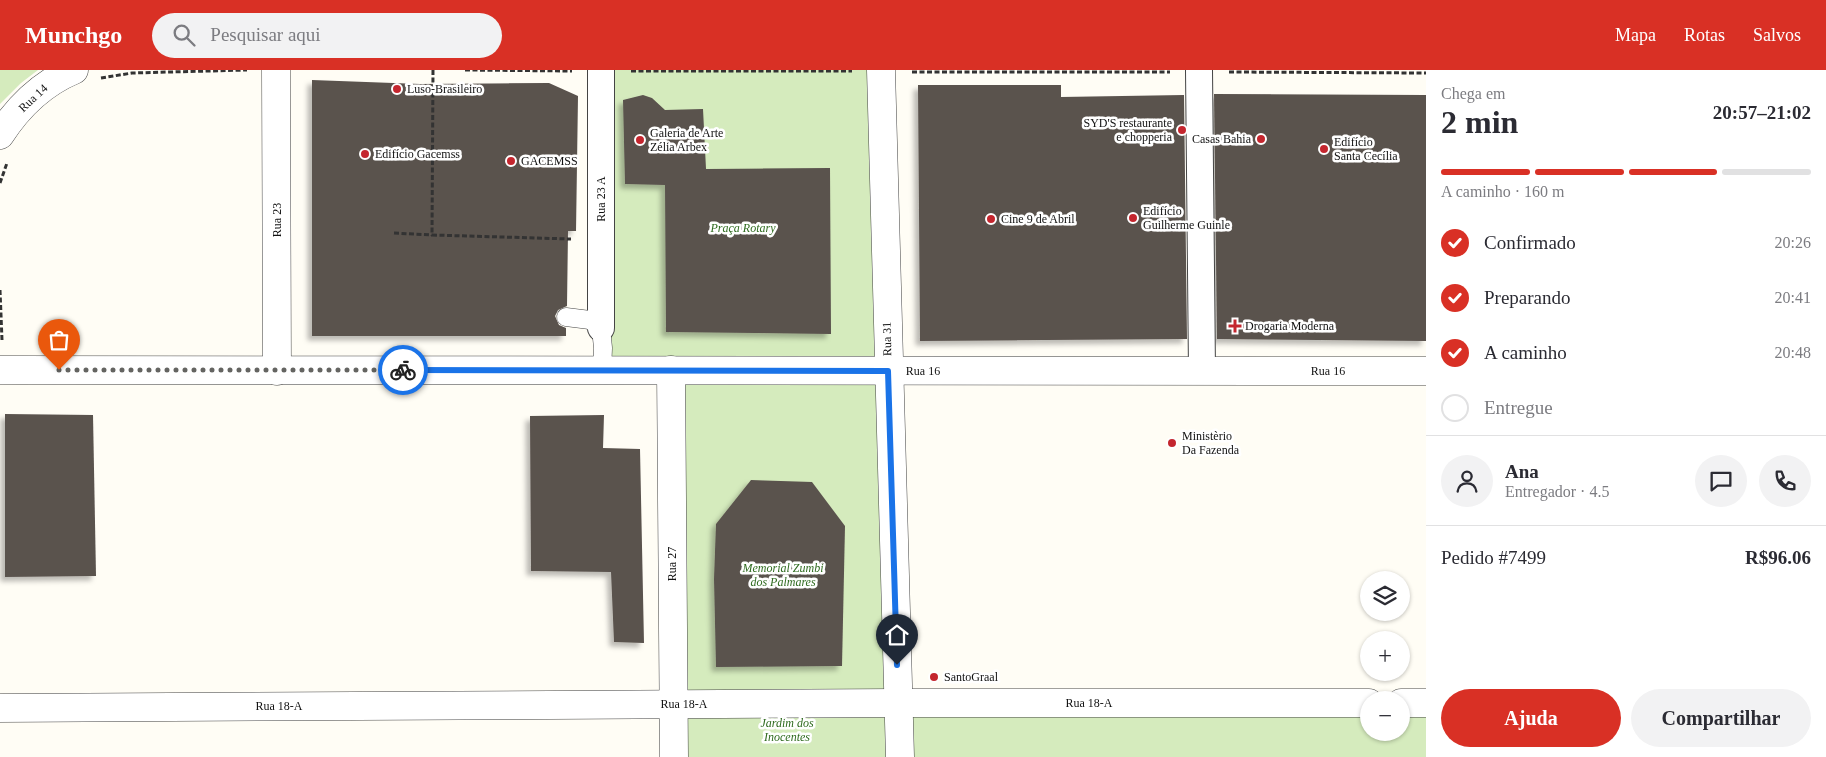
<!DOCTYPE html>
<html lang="pt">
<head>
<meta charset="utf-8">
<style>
	body { margin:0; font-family:"Times New Roman",serif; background:#f2f2f3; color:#2b2b33; height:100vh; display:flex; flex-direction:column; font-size:19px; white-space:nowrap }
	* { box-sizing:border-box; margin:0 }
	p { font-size:16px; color:#7c7c81 }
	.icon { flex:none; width:28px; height:28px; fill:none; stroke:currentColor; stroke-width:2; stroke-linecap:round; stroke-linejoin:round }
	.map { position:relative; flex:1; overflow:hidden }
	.side { display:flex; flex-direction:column; background:#fff; width:400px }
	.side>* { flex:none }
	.controls { position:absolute; left:1360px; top:501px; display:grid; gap:10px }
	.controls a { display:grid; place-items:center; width:50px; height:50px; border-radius:50%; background:#fff; box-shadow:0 1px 4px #0004; font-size:25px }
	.pin { position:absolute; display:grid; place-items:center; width:42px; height:42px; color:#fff; margin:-51px -21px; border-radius:50% 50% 50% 0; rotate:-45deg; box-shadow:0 0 5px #0007 }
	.pin .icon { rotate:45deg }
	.courier { position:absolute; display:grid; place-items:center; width:50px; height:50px; margin:-25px; border:4px solid #1a73e8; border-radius:50%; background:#fff; color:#222; box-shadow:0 1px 6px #0007 }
	.head em { font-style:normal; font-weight:600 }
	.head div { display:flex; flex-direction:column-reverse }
	.head { display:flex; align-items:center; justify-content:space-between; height:85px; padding:0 15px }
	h1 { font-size:32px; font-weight:600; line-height:38px }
	.bar { display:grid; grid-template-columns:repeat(4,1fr); gap:8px 5px; align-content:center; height:60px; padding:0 15px }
	.bar i { height:6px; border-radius:4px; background:#e1e1e2 }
	.bar .current { background:#d93025 }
	.bar p { grid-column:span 4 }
	.line { display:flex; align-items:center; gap:12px; padding:0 15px; border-top:1px solid #e1e1e2 }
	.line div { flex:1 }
	.round { display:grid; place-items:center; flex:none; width:52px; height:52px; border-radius:26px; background:#f2f2f3 }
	ol { padding:0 15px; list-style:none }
	li { display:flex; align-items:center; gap:15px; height:55px }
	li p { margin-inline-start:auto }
	li .icon { padding:5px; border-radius:50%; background:#d93025; color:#fff; stroke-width:4 }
	li:last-child { color:#7c7c81 }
	li i { width:28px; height:28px; border:2px solid #e1e1e2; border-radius:50% }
	.button { display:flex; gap:10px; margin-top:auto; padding:10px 15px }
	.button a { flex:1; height:58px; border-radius:30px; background:#d93025; color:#fff; font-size:20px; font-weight:600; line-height:58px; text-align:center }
	.button a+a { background:#f2f2f3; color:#2b2b33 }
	header { display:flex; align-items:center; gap:30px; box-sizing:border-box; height:70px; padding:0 25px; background:#d93025; color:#fff }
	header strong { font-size:24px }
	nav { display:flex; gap:28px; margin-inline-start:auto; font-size:18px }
	.search { width:350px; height:45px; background:#f2f2f3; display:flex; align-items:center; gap:12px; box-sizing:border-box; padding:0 18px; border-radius:28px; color:#7c7c81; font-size:19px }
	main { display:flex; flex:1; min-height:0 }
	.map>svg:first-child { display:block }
	.green { fill:#d5ebbd }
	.building { fill:#5a524d; filter:url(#shadow) }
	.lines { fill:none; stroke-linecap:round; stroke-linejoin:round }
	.service-casing { stroke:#444; stroke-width:19 }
	.pedestrian-casing { stroke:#444; stroke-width:28 }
	.minor-casing { stroke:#444; stroke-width:29 }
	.tertiary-casing { stroke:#444; stroke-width:29 }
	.path { stroke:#333; stroke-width:3; stroke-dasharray:5 2.5; stroke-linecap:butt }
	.service { stroke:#fff; stroke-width:18 }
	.pedestrian { stroke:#fff; stroke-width:26 }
	.minor { stroke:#fff; stroke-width:28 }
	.tertiary { stroke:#fff; stroke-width:28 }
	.done { stroke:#646461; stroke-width:5; stroke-dasharray:0 9 }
	.route { stroke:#1a73e8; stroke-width:6 }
	.poi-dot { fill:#c4262e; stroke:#fff; stroke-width:2 }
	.labels { text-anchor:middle; stroke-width:5; stroke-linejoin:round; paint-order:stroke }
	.poi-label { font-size:12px; fill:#111; stroke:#fff; text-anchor:start }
	.street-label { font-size:12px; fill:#111; stroke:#fff }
	.park-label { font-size:12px; font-style:italic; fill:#2f6b1f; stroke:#fff }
</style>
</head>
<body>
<header>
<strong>Munchgo</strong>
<div class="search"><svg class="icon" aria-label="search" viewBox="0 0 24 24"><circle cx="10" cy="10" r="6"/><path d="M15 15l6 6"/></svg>Pesquisar aqui</div>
<nav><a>Mapa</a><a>Rotas</a><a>Salvos</a></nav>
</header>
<main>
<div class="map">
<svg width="1426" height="687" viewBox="0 0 1426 687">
	<defs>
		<filter id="shadow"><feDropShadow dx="-4.5" dy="4.5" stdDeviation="2.5" flood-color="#0004"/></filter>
	</defs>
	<rect width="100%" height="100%" fill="#fffdf5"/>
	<g class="green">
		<polygon points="0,0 38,0 21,13 0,34"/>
		<polygon points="601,0 881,0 898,633 1369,633 1369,662 1401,662 1401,633 1426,633 1426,687 674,687 671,301 602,300"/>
	</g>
	<g class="building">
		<polygon points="312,10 420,14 549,13 578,26 576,161 568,161 567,236 558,240 555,246 559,255 566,258 566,266 312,266"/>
		<polygon points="918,15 1061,15 1061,27 1184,25 1187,269 920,271"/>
		<polygon points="1214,24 1426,25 1426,271 1217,269"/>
		<polygon points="643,25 652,28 665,40 703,39 706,99 830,98 831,264 666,262 665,115 625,114 623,30"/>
		<polygon points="5,344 93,345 96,506 5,507"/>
		<polygon points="604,345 603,378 640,379 644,573 614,572 611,502 531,501 530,346"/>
		<polygon points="751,410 812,412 845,456 842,596 716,597 714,509 716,454"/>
	</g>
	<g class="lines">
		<g class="service-casing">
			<polyline id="service" points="566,247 590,250 601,258 603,278 602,300"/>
		</g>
		<g class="pedestrian-casing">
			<g id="pedestrian">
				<polyline points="1199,0 1202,301"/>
				<polyline points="601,258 601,0"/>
			</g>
		</g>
		<g class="minor-casing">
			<g id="minor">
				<polyline points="276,0 277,301"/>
				<polyline points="881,0 900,687"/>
				<path d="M0 65C18 37 43 13 74 0"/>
				<polyline points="671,300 674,687"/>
				<polyline points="1401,633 1426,633"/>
				<polyline points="0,638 898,633 1369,633"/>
			</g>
		</g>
		<g class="tertiary-casing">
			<polyline id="tertiary" points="0,300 1426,301"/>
		</g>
		<g class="path">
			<polyline points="433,0 432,165 571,169"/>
			<polyline points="465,0 572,1"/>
			<polyline points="631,1 852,1"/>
			<polyline points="912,2 1170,2"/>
			<polyline points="1229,2 1426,3"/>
			<polyline points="101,8 132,3 247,0"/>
			<polyline points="0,113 7,93"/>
			<polyline points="394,163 432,165"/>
			<polyline points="0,220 2,270"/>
		</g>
		<use href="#service" class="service"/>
		<use href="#pedestrian" class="pedestrian"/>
		<use href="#minor" class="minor"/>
		<use href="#tertiary" class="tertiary"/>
	</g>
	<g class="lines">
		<polyline class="done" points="59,300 403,300"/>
		<polyline class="route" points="403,300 888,301 897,595"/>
	</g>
	<g class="poi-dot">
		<circle cx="397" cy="19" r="5"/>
		<circle cx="1182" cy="60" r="5"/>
		<circle cx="1261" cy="69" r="5"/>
		<circle cx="640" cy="70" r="5"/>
		<circle cx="1324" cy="79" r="5"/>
		<circle cx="365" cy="84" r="5"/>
		<circle cx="511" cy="91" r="5"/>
		<circle cx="1133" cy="148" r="5"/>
		<circle cx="991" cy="149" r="5"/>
		<path d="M1232.5 248.5h5v5h5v5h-5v5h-5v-5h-5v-5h5z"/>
		<circle cx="1172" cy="373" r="5"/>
		<circle cx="934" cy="607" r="5"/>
	</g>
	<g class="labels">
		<g class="poi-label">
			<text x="407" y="23">Luso-Brasileiro</text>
			<text x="1172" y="57" text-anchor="end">SYD'S restaurante<tspan x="1172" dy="14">e chopperia</tspan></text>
			<text x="650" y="67">Galeria de Arte<tspan x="650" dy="14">Zélia Arbex</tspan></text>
			<text x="1251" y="73" text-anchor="end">Casas Bahia</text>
			<text x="1334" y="76">Edifício<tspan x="1334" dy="14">Santa Cecília</tspan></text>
			<text x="375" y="88">Edifício Gacemss</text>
			<text x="521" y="95">GACEMSS</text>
			<text x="1143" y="145">Edifício<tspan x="1143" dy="14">Guilherme Guinle</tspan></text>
			<text x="1001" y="153">Cine 9 de Abril</text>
			<text x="1245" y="260">Drogaria Moderna</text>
			<text x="1182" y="370">Ministèrio<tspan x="1182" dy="14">Da Fazenda</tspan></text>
			<text x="944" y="611">SantoGraal</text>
		</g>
		<g class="street-label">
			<text transform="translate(33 28) rotate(-43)" y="4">Rua 14</text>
			<text transform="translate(601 129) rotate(-90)" y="4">Rua 23 A</text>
			<text transform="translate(277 150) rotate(-90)" y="4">Rua 23</text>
			<text transform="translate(887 269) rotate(-91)" y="4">Rua 31</text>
			<text x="923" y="305">Rua 16</text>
			<text x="1328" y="305">Rua 16</text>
			<text transform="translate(672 494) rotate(-90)" y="4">Rua 27</text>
			<text x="1089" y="637">Rua 18-A</text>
			<text x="684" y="638">Rua 18-A</text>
			<text x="279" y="640">Rua 18-A</text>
		</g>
		<g class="park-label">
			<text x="743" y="162">Praça Rotary</text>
			<text x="783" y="502">Memorial Zumbi<tspan x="783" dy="14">dos Palmares</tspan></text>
			<text x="787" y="657">Jardim dos<tspan x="787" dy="14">Inocentes</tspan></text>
		</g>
	</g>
</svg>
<div class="controls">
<a><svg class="icon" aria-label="layers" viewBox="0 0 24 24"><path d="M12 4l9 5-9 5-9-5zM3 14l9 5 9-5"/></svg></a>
<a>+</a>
<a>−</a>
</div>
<div class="pin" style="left:59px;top:300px;background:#ea580c"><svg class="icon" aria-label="bag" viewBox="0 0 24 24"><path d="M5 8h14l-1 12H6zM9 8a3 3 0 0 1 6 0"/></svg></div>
<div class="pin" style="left:897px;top:595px;background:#1f2937"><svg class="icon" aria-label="home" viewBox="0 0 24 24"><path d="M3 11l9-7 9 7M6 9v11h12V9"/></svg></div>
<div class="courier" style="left:403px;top:300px"><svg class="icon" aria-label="bike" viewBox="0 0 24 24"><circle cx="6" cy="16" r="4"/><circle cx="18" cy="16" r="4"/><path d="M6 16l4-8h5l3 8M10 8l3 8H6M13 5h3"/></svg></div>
</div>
<section class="side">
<div class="head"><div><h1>2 min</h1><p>Chega em</p></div><em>20:57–21:02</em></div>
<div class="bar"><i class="current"></i><i class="current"></i><i class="current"></i><i></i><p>A caminho · 160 m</p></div>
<ol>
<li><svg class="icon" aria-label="check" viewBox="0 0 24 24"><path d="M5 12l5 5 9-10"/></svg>Confirmado<p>20:26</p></li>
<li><svg class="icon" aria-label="check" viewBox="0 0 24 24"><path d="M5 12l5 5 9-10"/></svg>Preparando<p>20:41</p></li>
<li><svg class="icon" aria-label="check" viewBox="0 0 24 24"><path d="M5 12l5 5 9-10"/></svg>A caminho<p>20:48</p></li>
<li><i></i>Entregue</li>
</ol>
<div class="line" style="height:90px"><a class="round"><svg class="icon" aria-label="person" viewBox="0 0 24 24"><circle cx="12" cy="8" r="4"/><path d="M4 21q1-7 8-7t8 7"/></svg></a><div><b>Ana</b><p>Entregador · 4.5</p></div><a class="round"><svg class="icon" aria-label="chat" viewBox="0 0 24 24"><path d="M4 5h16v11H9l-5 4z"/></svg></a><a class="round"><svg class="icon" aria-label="phone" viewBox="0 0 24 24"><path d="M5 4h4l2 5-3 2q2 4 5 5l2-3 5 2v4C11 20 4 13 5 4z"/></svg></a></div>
<div class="line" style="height:65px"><div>Pedido #7499</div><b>R$96.06</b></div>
<div class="button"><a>Ajuda</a><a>Compartilhar</a></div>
</section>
</main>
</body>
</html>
